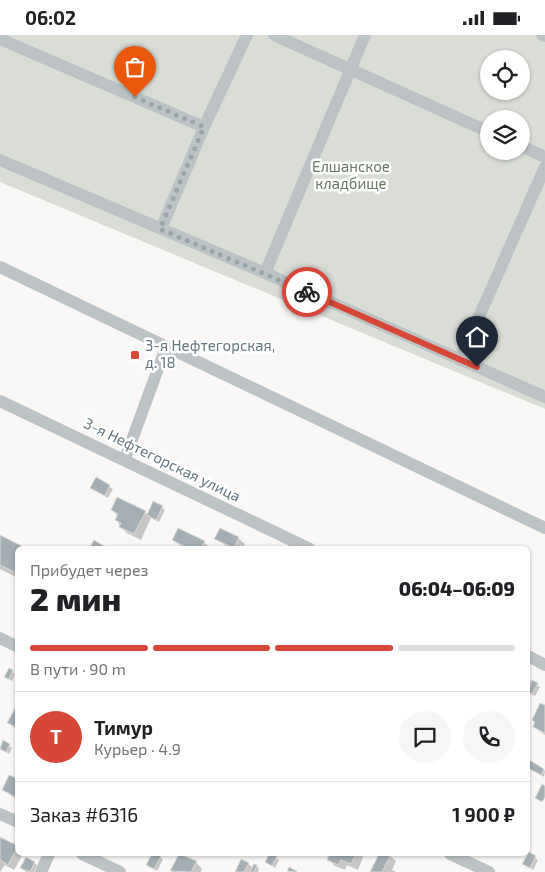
<!DOCTYPE html>
<html lang="ru">
<head>
<meta charset="utf-8">
<style>
	body { margin:0; font-family:"Exo 2",sans-serif; background:#f6f6f6; color:#202124; height:100vh; display:flex; flex-direction:column; font-size:19px; white-space:nowrap }
	* { box-sizing:border-box; margin:0 }
	p { font-size:16px; color:#757577 }
	.icon { flex:none; width:28px; height:28px; fill:none; stroke:currentColor; stroke-width:2; stroke-linecap:round; stroke-linejoin:round }
	.map { position:relative; flex:1; overflow:hidden }
	.drawer { position:absolute; left:15px; top:511px; width:515px; height:310px; display:flex; flex-direction:column; background:#fff; border-radius:8px; box-shadow:0 1px 4px #0004 }
	.drawer>* { flex:none }
	.controls { position:absolute; left:480px; top:15px; display:grid; gap:10px }
	.controls a { display:grid; place-items:center; width:50px; height:50px; border-radius:50%; background:#fff; box-shadow:0 1px 4px #0004; font-size:25px }
	.pin { position:absolute; display:grid; place-items:center; width:42px; height:42px; color:#fff; margin:-51px -21px; border-radius:50% 50% 50% 0; rotate:-45deg; box-shadow:0 0 5px #0007 }
	.pin .icon { rotate:45deg }
	.courier { position:absolute; display:grid; place-items:center; width:50px; height:50px; margin:-25px; border:4px solid #d74738; border-radius:50%; background:#fff; color:#222; box-shadow:0 1px 6px #0007 }
	.head em { font-style:normal; font-weight:800 }
	.head div { display:flex; flex-direction:column-reverse }
	.head { display:flex; align-items:center; justify-content:space-between; height:85px; padding:0 15px }
	h1 { font-size:32px; font-weight:800; line-height:38px }
	.bar { display:grid; grid-template-columns:repeat(4,1fr); gap:8px 5px; align-content:center; height:60px; padding:0 15px }
	.bar i { height:6px; border-radius:4px; background:#e0e0e0 }
	.bar .current { background:#d74738 }
	.bar p { grid-column:span 4 }
	.line { display:flex; align-items:center; gap:12px; padding:0 15px; border-top:1px solid #e0e0e0 }
	.line div { flex:1 }
	.round { display:grid; place-items:center; flex:none; width:52px; height:52px; border-radius:26px; background:#f6f6f6 }
	.status { display:flex; justify-content:space-between; align-items:center; height:35px; padding:0 25px; background:#fff; direction:ltr }
	.status svg { height:14px; fill:currentColor }
	.map>svg:first-child { display:block }
	.green { fill:#d9ddd6; fill-rule:evenodd }
	.shadow { fill:#0003 }
	.building { fill:#a5afb3; stroke:#dadad9 }
	.lines { fill:none; stroke-linecap:round; stroke-linejoin:round }
	.minor { stroke:#bdc3c5; stroke-width:12 }
	.done { stroke:#99a5a9; stroke-width:5; stroke-dasharray:0 9 }
	.route { stroke:#d74738; stroke-width:6 }
	.poi-dot { fill:#d74738; stroke:#fff; stroke-width:2 }
	.labels { text-anchor:middle; stroke-width:5; stroke-linejoin:round; paint-order:stroke }
	.park-label { font-size:15px; fill:#6a7864; stroke:#fff }
	.poi-label { font-size:15px; fill:#66787f; stroke:#fff; text-anchor:start }
	.street-label { font-size:15px; fill:#66787f; stroke:#fff }
</style>
</head>
<body>
<div class="status"><b>06:02</b><svg viewBox="0 0 49 12"><path d="M0 12V9h3v3zM5 12V6h3v6zM10 12V3h3v9zM15 12V0h3v12zM26 1h20v11H26zM47 4h2v5h-2z"/></svg></div>
<div class="map">
<svg width="545" height="837" viewBox="0 0 545 837">
	<rect width="100%" height="100%" fill="#f9f8f6"/>
	<path class="green" d="M0 0H545V374L0 147ZM489 24H521V56H489ZM489 84H521V116H489Z"/>
	<g class="shadow">
		<polygon points="96,444 113,454 108,463 92,453"/>
		<polygon points="154,468 165,475 159,487 151,483 141,505 127,498 121,492 116,484 118,481 112,475 145,477 148,480"/>
		<polygon points="0,501 18,514 18,543 0,534"/>
		<polygon points="216,503 238,503 245,509 243,514 230,514"/>
		<polygon points="173,505 204,507 210,513 185,514"/>
		<polygon points="9,634 15,639 12,646 5,642"/>
		<polygon points="528,644 540,652 535,661 528,658"/>
		<polygon points="18,671 18,696 9,688"/>
		<polygon points="545,671 545,700 534,692"/>
		<polygon points="3,707 12,713 9,719 0,713"/>
		<polygon points="528,726 545,736 544,742 528,732"/>
		<polygon points="18,746 18,765 3,755"/>
		<polygon points="0,803 18,813 18,819 23,819 14,835 5,830 0,837"/>
		<polygon points="153,819 163,824 157,836 147,830"/>
		<polygon points="181,819 196,827 202,834 201,837 172,837"/>
		<polygon points="270,819 279,825 275,833 267,827"/>
		<polygon points="331,819 360,819 363,822 358,835 347,830 345,835 335,831 328,824"/>
		<polygon points="380,819 388,819 396,826 392,835 396,837 371,837"/>
		<polygon points="529,819 538,825 533,835 524,829"/>
		<polygon points="34,828 37,830 34,837 26,837 21,833"/>
		<polygon points="248,829 253,833 254,830 257,831 259,834 258,837 237,837"/>
	</g>
	<g class="building">
		<polygon points="96,442 110,450 105,461 90,453"/>
		<polygon points="117,462 146,476 134,499 119,492 121,488 115,485 118,479 111,475"/>
		<polygon points="153,466 163,471 156,485 147,480"/>
		<polygon points="178,493 205,506 201,514 190,514 172,505"/>
		<polygon points="220,493 239,502 234,513 214,504"/>
		<polygon points="0,500 28,514 18,514 18,539 0,530"/>
		<polygon points="94,505 109,514 92,514 90,512"/>
		<polygon points="9,633 13,635 9,644 4,642"/>
		<polygon points="532,645 538,648 532,659 528,657"/>
		<polygon points="18,668 18,693 7,688"/>
		<polygon points="540,668 545,670 545,698 533,692 535,687 532,685"/>
		<polygon points="3,705 10,709 6,717 0,714"/>
		<polygon points="528,724 544,734 541,740 528,733"/>
		<polygon points="9,740 18,744 18,763 2,755"/>
		<polygon points="542,749 545,751 545,762 542,767 535,763"/>
		<polygon points="0,802 18,811 8,830 0,825"/>
		<polygon points="529,817 536,821 530,833 522,829"/>
		<polygon points="152,819 161,821 154,834 146,830"/>
		<polygon points="179,819 197,826 191,837 170,836"/>
		<polygon points="269,819 277,821 272,831 265,827"/>
		<polygon points="329,819 356,819 351,829 341,825 338,830 327,825"/>
		<polygon points="379,819 391,819 382,837 370,837"/>
		<polygon points="26,822 35,827 30,837 20,833"/>
		<polygon points="241,824 249,828 244,837 235,837"/>
		<polygon points="254,829 257,830 254,837 250,837"/>
		<polygon points="289,832 297,836 296,837 287,836"/>
	</g>
	<g class="lines">
		<g class="minor">
			<polyline points="274,0 489,97"/>
			<polyline points="542,0 545,1"/>
			<polyline points="0,4 204,92"/>
			<polyline points="521,111 545,122"/>
			<polyline points="0,125 265,238 545,362"/>
			<polyline points="161,194 204,92 247,0"/>
			<polyline points="0,232 545,493"/>
			<polyline points="265,238 365,0"/>
			<polyline points="460,325 545,132"/>
			<polyline points="0,366 310,514"/>
			<polyline points="125,424 166,312"/>
			<polyline points="0,603 18,612"/>
			<polyline points="528,621 545,630"/>
			<polyline points="0,779 18,787"/>
			<polyline points="82,819 120,837"/>
			<polyline points="450,819 489,837"/>
			<polyline points="41,837 49,819"/>
		</g>
	</g>
	<g class="lines">
		<polyline class="done" points="135,62 204,92 160,194 307,257"/>
		<polyline class="route" points="307,257 477,332"/>
	</g>
	<rect class="poi-dot" x="130" y="315" width="10" height="10" rx="2.5"/>
	<g class="labels">
		<g class="park-label">
			<text x="351" y="137">Елшанское<tspan x="351" dy="17">кладбище</tspan></text>
		</g>
		<g class="poi-label">
			<text x="145" y="316">3-я Нефтегорская,<tspan x="145" dy="17">д. 18</tspan></text>
		</g>
		<g class="street-label">
			<text transform="translate(162 425) rotate(26)" y="5">3-я Нефтегорская улица</text>
		</g>
	</g>
</svg>
<div class="controls">
<a><svg class="icon" aria-label="locate" viewBox="0 0 24 24"><circle cx="12" cy="12" r="6"/><path d="M12 2v4M12 18v4M2 12h4M18 12h4"/></svg></a>
<a><svg class="icon" aria-label="layers" viewBox="0 0 24 24"><path d="M12 4l9 5-9 5-9-5zM3 14l9 5 9-5"/></svg></a>
</div>
<div class="pin" style="left:135px;top:62px;background:#ea580c"><svg class="icon" aria-label="bag" viewBox="0 0 24 24"><path d="M5 8h14l-1 12H6zM9 8a3 3 0 0 1 6 0"/></svg></div>
<div class="pin" style="left:477px;top:332px;background:#1f2937"><svg class="icon" aria-label="home" viewBox="0 0 24 24"><path d="M3 11l9-7 9 7M6 9v11h12V9"/></svg></div>
<div class="courier" style="left:307px;top:257px"><svg class="icon" aria-label="bike" viewBox="0 0 24 24"><circle cx="6" cy="16" r="4"/><circle cx="18" cy="16" r="4"/><path d="M6 16l4-8h5l3 8M10 8l3 8H6M13 5h3"/></svg></div>
<section class="drawer">
<div class="head"><div><h1>2 мин</h1><p>Прибудет через</p></div><em>06:04–06:09</em></div>
<div class="bar"><i class="current"></i><i class="current"></i><i class="current"></i><i></i><p>В пути · 90 m</p></div>
<div class="line" style="height:90px"><b class="round" style="background:#d74738;color:#fff">Т</b><div><b>Тимур</b><p>Курьер · 4.9</p></div><a class="round"><svg class="icon" aria-label="chat" viewBox="0 0 24 24"><path d="M4 5h16v11H9l-5 4z"/></svg></a><a class="round"><svg class="icon" aria-label="phone" viewBox="0 0 24 24"><path d="M5 4h4l2 5-3 2q2 4 5 5l2-3 5 2v4C11 20 4 13 5 4z"/></svg></a></div>
<div class="line" style="height:65px"><div>Заказ #6316</div><b>1 900 ₽</b></div>
</section>
</div>
</body>
</html>
